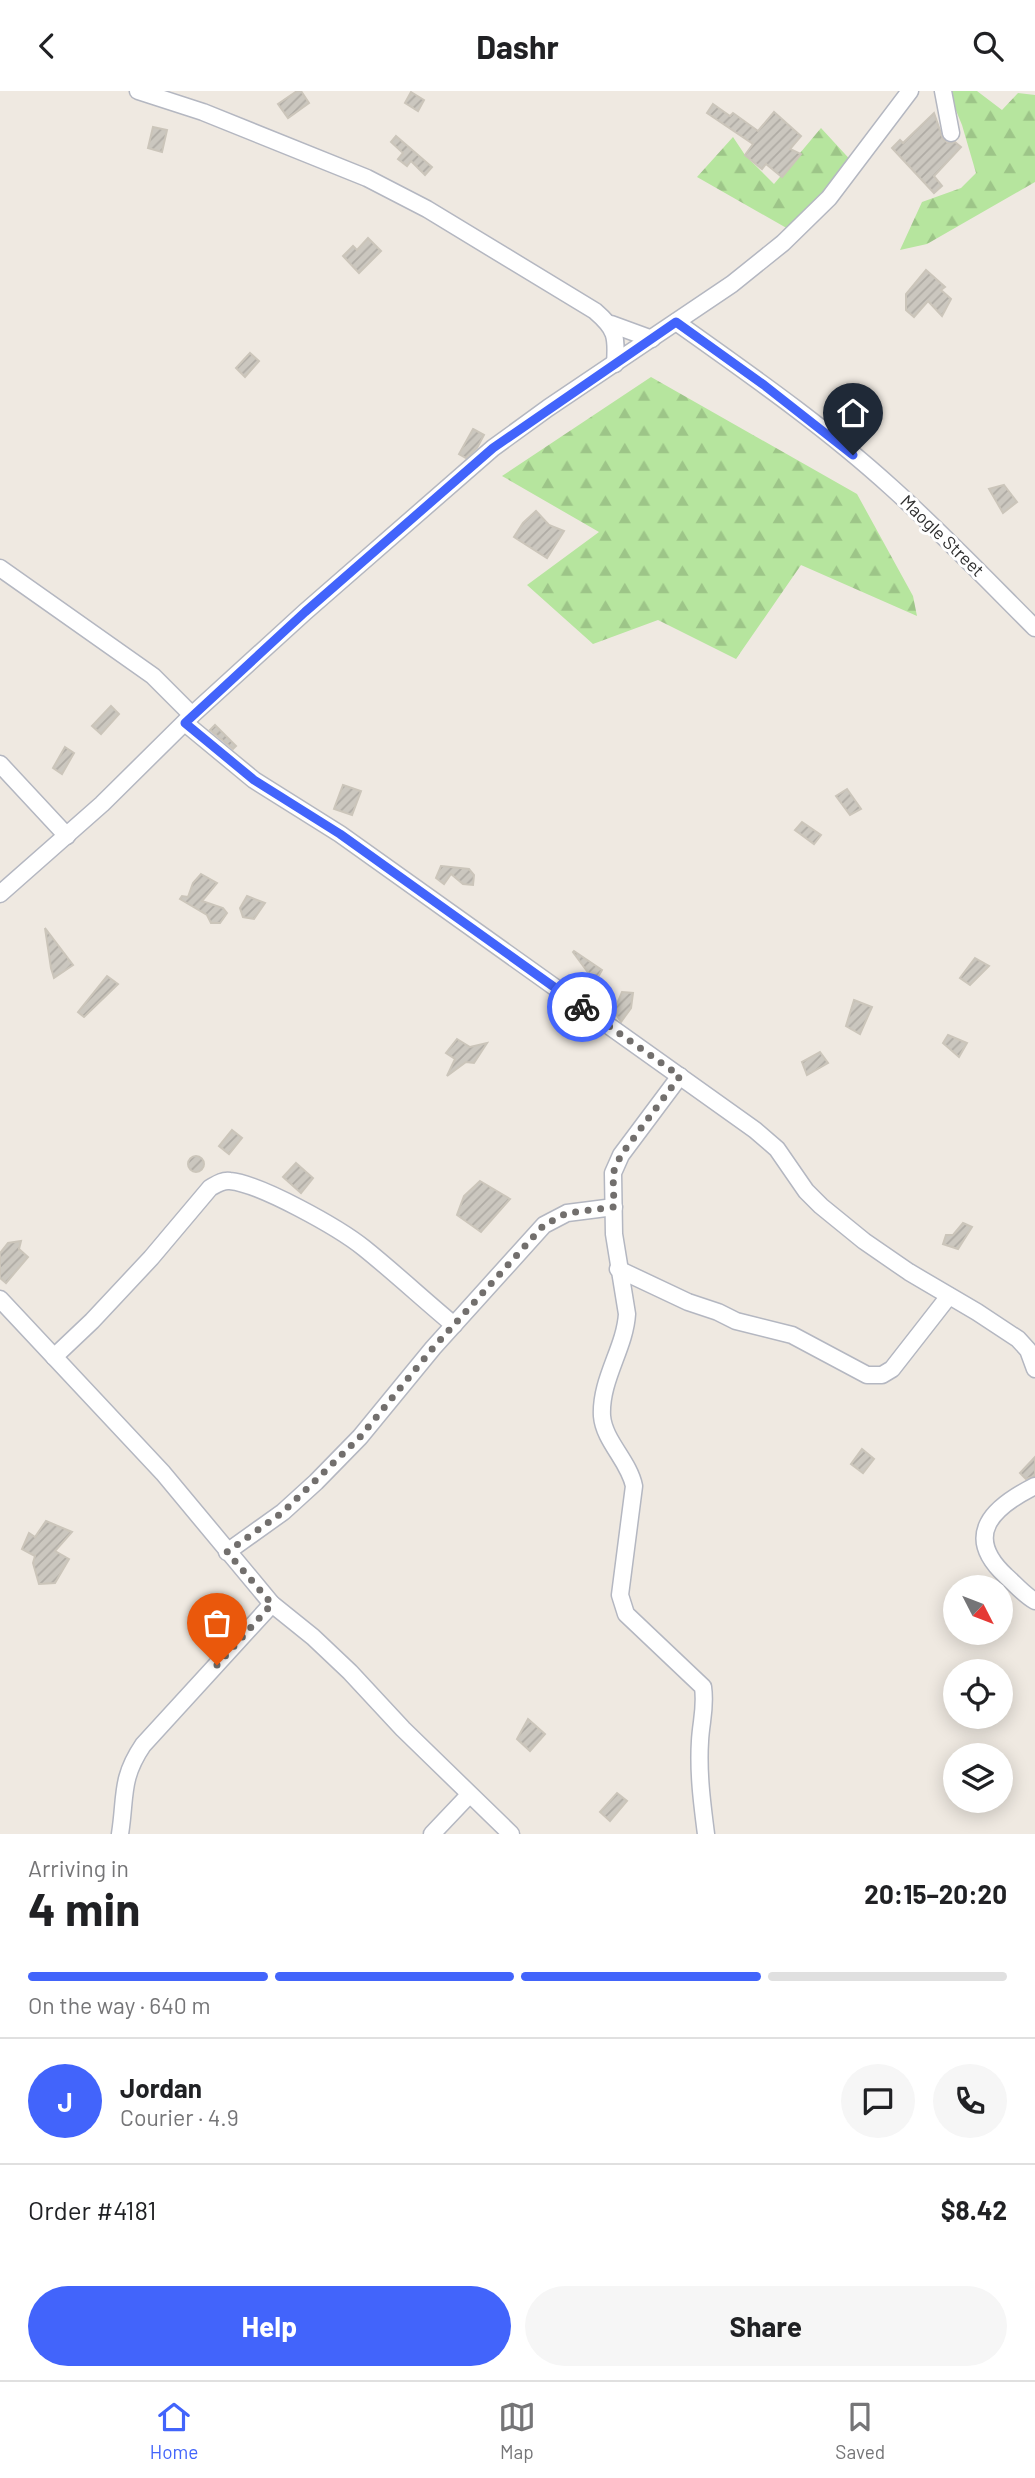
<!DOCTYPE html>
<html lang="en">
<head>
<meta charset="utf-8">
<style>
	body { margin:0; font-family:Barlow,sans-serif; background:#f6f6f6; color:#202124; height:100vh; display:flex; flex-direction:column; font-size:26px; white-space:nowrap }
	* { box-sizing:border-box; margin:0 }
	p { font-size:23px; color:#757577 }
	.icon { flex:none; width:38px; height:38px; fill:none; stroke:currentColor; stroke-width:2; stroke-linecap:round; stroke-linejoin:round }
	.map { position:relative; height:1743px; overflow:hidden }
	.sheet { display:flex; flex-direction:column; background:#fff; flex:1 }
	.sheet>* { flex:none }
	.needle { width:46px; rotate:132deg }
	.buttons { position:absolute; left:943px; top:1484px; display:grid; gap:14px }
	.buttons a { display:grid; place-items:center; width:70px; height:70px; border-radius:50%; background:#fff; box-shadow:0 4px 18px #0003; font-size:35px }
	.pin { position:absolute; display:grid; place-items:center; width:60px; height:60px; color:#fff; margin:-72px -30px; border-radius:50% 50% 50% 0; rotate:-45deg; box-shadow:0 0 7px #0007 }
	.pin .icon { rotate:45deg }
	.courier { position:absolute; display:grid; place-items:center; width:70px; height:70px; margin:-35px; border:5px solid #4264fb; border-radius:50%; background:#fff; color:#222; box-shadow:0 2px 9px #0007 }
	.overview em { font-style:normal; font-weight:700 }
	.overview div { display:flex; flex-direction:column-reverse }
	.overview { display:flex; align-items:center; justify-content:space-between; height:119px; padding:0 28px }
	h1 { font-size:46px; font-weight:700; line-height:52px }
	.bar { display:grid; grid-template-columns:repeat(4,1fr); gap:10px 7px; align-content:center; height:84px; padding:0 28px }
	.bar i { height:9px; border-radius:5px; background:#e0e0e0 }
	.bar .selected { background:#4264fb }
	.bar p { grid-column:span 4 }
	.line { display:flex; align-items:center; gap:18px; padding:0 28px; border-top:2px solid #e0e0e0 }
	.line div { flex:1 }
	.round { display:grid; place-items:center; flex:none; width:74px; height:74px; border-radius:37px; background:#f6f6f6 }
	.action { display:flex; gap:14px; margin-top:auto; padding:14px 28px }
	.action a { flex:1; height:80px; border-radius:42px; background:#4264fb; color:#fff; font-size:28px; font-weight:700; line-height:80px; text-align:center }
	.action a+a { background:#f6f6f6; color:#202124 }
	header { display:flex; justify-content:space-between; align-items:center; height:91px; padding:0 28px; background:#fff; font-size:32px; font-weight:700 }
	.dock { display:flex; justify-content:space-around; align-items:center; height:98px; border-top:2px solid #e0e0e0; background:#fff; font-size:19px; color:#757577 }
	.dock a { display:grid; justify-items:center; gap:4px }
	.dock .selected { color:#4264fb }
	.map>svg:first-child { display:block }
	.forest { fill:url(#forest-firs) }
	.building { fill:url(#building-hatch); stroke:#cbc5ba; stroke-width:2 }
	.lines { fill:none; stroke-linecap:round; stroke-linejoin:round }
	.minor-casing { stroke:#b4b7c1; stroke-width:19 }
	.minor { stroke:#fff; stroke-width:16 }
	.done { stroke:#726f6d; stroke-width:7; stroke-dasharray:0 12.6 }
	.route { stroke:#4264fb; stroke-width:9 }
	.labels { text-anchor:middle; stroke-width:6; stroke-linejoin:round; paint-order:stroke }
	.street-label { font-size:18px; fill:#2e2e2e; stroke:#fff }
</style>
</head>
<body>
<header><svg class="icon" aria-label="back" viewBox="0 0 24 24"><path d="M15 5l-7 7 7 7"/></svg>Dashr<svg class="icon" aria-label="search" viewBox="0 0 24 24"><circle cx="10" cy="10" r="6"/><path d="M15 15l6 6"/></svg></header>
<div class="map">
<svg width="1035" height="1743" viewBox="0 0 1035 1743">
	<defs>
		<pattern id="forest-firs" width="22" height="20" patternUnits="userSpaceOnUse" patternTransform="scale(1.75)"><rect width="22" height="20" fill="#b6e59e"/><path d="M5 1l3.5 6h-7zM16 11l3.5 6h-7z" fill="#9dc588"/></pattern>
		<pattern id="building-hatch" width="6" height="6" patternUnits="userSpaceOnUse" patternTransform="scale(1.75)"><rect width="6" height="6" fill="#cbc7bf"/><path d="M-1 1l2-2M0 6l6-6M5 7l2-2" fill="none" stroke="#afaba4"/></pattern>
	</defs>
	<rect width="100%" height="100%" fill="#efe9e1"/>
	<g class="forest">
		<polygon points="948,0 977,0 1002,19 1018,2 1035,4 1035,91 927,153 900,159 922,111 961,97 976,82 962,34"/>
		<polygon points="821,37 856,75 797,143 697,86 733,46 745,64 774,93"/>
		<polygon points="651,286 857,403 913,505 917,525 801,474 736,568 658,529 593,553 527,494 599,441 502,385"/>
	</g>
	<g class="building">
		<polygon points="297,0 301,0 309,12 288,27 278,13"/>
		<polygon points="411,1 424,9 418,20 405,12"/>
		<polygon points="713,13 730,25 733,22 758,40 774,21 801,45 790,58 801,63 782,86 766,73 762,78 745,64 753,53 707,22"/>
		<polygon points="934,22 943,48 948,52 955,51 961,56 934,85 942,95 934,102 892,57 900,49 903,52"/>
		<polygon points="153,36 167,39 162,61 148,57"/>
		<polygon points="396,45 432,76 425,84 411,70 407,75 398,68 403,62 391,51"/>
		<polygon points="368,147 381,160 359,182 343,165 353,155 357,159"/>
		<polygon points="926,179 945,196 941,199 951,208 942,225 928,210 914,226 906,219 906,203"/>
		<polygon points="250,262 259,270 245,286 236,277"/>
		<polygon points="473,338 484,344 477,357 466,367 459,363"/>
		<polygon points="1004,394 1017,411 1003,422 989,398"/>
		<polygon points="536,420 549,434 564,440 547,467 514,446 523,432"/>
		<polygon points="111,615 119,623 101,643 92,635"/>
		<polygon points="215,634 236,655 233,658 210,639"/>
		<polygon points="65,656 74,662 62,683 53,677"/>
		<polygon points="343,694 361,700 352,724 334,718"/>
		<polygon points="847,698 861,718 850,724 836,705"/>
		<polygon points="802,731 821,744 814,753 795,739"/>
		<polygon points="441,775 469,778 474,784 473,794 463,793 451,783 444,793 436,787"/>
		<polygon points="201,783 217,792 202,810 223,817 227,822 220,832 211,832 207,824 180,808 182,805 188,806 193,792"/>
		<polygon points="247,805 265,812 254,828 243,826 240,817"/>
		<polygon points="45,837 73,874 54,887 51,877"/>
		<polygon points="574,860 602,879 595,891 573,861"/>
		<polygon points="975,867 989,875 970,894 960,887"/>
		<polygon points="107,885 118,893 84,926 78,921"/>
		<polygon points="622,901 633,902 631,917 621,931 614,920"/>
		<polygon points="854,909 872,916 860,943 846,935"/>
		<polygon points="948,944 967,952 959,966 943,952"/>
		<polygon points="457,948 470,956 487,952 474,972 466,971 447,985 455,968 446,962"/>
		<polygon points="820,961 828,972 807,984 802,971"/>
		<polygon points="232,1039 242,1047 229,1063 219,1055"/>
		<circle cx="196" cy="1073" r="8"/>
		<polygon points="296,1072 313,1087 301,1102 283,1086"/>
		<polygon points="480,1090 510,1108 481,1141 457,1124 464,1105"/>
		<polygon points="963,1132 972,1136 958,1158 943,1153 946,1144 953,1144"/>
		<polygon points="21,1150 19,1158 28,1166 6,1192 0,1187 0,1162 8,1152"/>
		<polygon points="862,1358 874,1368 863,1382 851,1373"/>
		<polygon points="1035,1366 1035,1385 1026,1388 1020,1382"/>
		<polygon points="46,1430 72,1441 55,1460 69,1468 55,1492 39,1493 33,1472 35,1465 22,1458 29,1442 35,1446"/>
		<polygon points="528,1628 545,1643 530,1660 517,1648"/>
		<polygon points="617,1702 627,1710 610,1730 600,1721"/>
	</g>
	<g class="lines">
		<g class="minor-casing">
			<g id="minor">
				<path d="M138 0 203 21 367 87 427 118 595 220C616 238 617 245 615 273"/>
				<polyline points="943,0 951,42"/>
				<path d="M676 231C749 283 824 335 891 396 941 441 988 490 1035 537"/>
				<polyline points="611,233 652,248"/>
				<polyline points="0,477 153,585 192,624"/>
				<polyline points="185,632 254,689 340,743 755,1039 777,1058 806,1100 821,1115 864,1150 909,1181 977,1221 1018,1248 1028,1259 1035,1278"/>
				<polyline points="0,673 67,745"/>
				<polyline points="0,803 102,713 192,624 305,521 493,357 548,317 732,193 783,152 829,107 910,0"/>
				<path d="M680 985 621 1064 613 1082 614 1143 627 1223C625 1257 600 1289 602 1325 604 1350 629 1370 634 1395L620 1504 626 1523 703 1596C706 1617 701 1630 700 1650 698 1681 702 1712 706 1743"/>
				<polyline points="618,1178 688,1211 718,1221 736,1230 792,1244 867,1284 882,1284 892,1278 949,1205"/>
				<polyline points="0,1208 163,1382 272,1513 313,1546 350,1581 403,1638 511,1743"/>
				<path d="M54 1266 92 1230 151 1167 210 1097C217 1093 222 1089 230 1090 261 1093 339 1137 364 1157 395 1182 424 1209 454 1234"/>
				<path d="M1035 1395C993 1416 962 1444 1006 1485 1015 1493 1024 1504 1035 1510"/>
				<polyline points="227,1461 283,1421 316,1391 360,1346 433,1257 544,1134 567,1122 614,1116"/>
				<path d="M120 1743C126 1705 120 1688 143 1654L272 1513"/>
				<polyline points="432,1743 469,1704"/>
			</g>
		</g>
		<use href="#minor" class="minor"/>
	</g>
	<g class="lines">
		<polyline class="done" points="217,1574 272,1513 227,1461 283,1421 360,1346 433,1257 544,1134 567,1122 614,1116 613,1082 621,1064 680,985 582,916"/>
		<polyline class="route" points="582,916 340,743 254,689 185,632 305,521 493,357 676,231 764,294 853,364"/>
	</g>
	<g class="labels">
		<g class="street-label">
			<text transform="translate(942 445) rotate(44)" y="6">Maogle Street</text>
		</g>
	</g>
</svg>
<div class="buttons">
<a><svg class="needle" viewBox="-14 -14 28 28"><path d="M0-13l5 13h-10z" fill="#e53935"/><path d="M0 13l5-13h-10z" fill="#757577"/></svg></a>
<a><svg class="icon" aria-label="locate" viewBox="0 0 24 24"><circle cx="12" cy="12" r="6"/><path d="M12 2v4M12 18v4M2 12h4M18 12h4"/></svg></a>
<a><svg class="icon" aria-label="layers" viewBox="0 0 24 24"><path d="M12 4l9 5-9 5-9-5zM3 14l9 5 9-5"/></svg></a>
</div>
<div class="pin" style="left:217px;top:1574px;background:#ea580c"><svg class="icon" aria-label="bag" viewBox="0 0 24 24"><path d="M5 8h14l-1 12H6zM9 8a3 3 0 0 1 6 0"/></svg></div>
<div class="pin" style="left:853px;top:364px;background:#1f2937"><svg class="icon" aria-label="home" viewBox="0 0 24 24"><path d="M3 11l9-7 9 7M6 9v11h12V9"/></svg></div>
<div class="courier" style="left:582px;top:916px"><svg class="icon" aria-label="bike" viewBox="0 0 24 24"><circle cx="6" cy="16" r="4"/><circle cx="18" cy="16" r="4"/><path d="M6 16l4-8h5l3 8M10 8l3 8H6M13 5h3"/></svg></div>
</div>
<section class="sheet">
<div class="overview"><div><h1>4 min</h1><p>Arriving in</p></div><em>20:15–20:20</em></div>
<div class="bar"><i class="selected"></i><i class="selected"></i><i class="selected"></i><i></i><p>On the way · 640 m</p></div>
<div class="line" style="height:126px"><b class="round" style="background:#4264fb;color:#fff">J</b><div><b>Jordan</b><p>Courier · 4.9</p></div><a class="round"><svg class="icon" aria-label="chat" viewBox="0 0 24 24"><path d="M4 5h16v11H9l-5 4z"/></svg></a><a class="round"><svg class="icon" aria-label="phone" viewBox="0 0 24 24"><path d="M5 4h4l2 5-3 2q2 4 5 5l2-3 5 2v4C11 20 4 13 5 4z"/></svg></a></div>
<div class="line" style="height:91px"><div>Order #4181</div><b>$8.42</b></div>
<div class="action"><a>Help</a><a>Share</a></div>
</section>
<nav class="dock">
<a class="selected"><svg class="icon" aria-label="home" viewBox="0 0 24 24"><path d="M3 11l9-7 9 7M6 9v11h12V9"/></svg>Home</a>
<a><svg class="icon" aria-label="map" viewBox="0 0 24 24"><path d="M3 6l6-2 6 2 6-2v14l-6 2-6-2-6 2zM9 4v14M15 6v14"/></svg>Map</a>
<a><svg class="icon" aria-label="saved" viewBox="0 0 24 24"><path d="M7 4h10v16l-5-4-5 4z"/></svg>Saved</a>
</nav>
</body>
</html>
